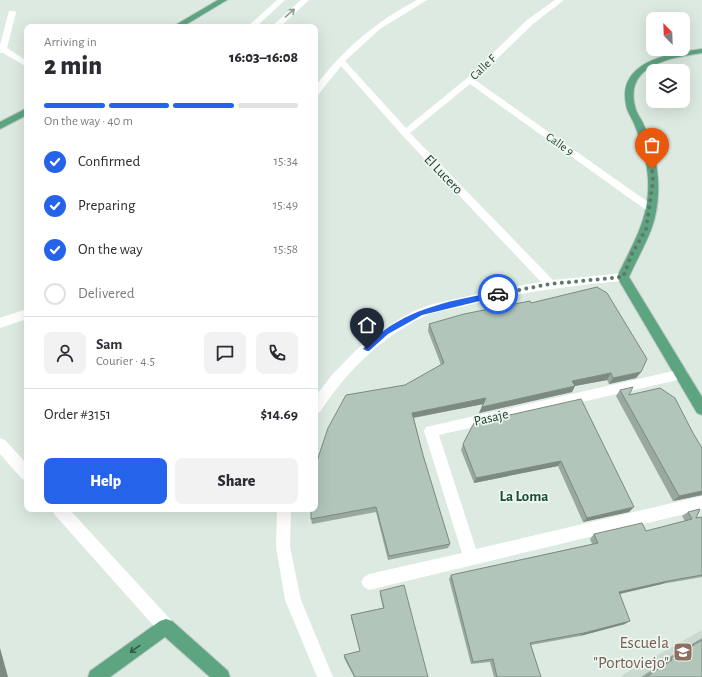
<!DOCTYPE html>
<html lang="en">
<head>
<meta charset="utf-8">
<style>
	body { margin:0; font-family:"Alegreya Sans",sans-serif; background:#f2f2f3; color:#2b2b33; height:100vh; display:flex; flex-direction:column; font-size:15px; white-space:nowrap }
	* { box-sizing:border-box; margin:0 }
	p { font-size:13px; color:#7c7c81 }
	.icon { flex:none; width:22px; height:22px; fill:none; stroke:currentColor; stroke-width:2; stroke-linecap:round; stroke-linejoin:round }
	.map { position:relative; flex:1; overflow:hidden }
	.side { position:absolute; left:24px; top:24px; width:294px; height:488px; display:flex; flex-direction:column; background:#fff; border-radius:8px; box-shadow:0 4px 16px #0002 }
	.side>* { flex:none }
	.needle { width:26px; rotate:337deg }
	.buttons { position:absolute; left:646px; top:12px; display:grid; gap:8px }
	.buttons a { display:grid; place-items:center; width:44px; height:44px; border-radius:8px; background:#fff; box-shadow:0 4px 16px #0002; font-size:20px }
	.pin { position:absolute; display:grid; place-items:center; width:34px; height:34px; color:#fff; margin:-41px -17px; border-radius:50% 50% 50% 0; rotate:-45deg; box-shadow:0 0 4px #0007 }
	.pin .icon { rotate:45deg }
	.courier { position:absolute; display:grid; place-items:center; width:40px; height:40px; margin:-20px; border:3px solid #2563eb; border-radius:50%; background:#fff; color:#222; box-shadow:0 1px 5px #0007 }
	.head em { font-style:normal; font-weight:800 }
	.head div { display:flex; flex-direction:column-reverse }
	.head { display:flex; align-items:center; justify-content:space-between; height:68px; padding:0 20px }
	h1 { font-size:26px; font-weight:800; line-height:30px }
	.bar { display:grid; grid-template-columns:repeat(4,1fr); gap:6px 4px; align-content:center; height:48px; padding:0 20px }
	.bar i { height:5px; border-radius:3px; background:#e1e1e2 }
	.bar .on { background:#2563eb }
	.bar p { grid-column:span 4 }
	.line { display:flex; align-items:center; gap:10px; padding:0 20px; border-top:1px solid #e1e1e2 }
	.line div { flex:1 }
	.round { display:grid; place-items:center; flex:none; width:42px; height:42px; border-radius:8px; background:#f2f2f3 }
	ol { padding:0 20px; list-style:none }
	li { display:flex; align-items:center; gap:12px; height:44px }
	li p { margin-inline-start:auto }
	li .icon { padding:4px; border-radius:50%; background:#2563eb; color:#fff; stroke-width:4 }
	li:last-child { color:#7c7c81 }
	li i { width:22px; height:22px; border:2px solid #e1e1e2; border-radius:50% }
	.primary-button { display:flex; gap:8px; margin-top:auto; padding:8px 20px }
	.primary-button a { flex:1; height:46px; border-radius:8px; background:#2563eb; color:#fff; font-size:16px; font-weight:800; line-height:46px; text-align:center }
	.primary-button a+a { background:#f2f2f3; color:#2b2b33 }
	.map>svg:first-child { display:block }
	.built { fill:#cbdacf }
	.lines { fill:none; stroke-linecap:round; stroke-linejoin:round }
	.major-casing { stroke:#c0c8c4; stroke-width:2 }
	.minor { fill:#fff; fill-rule:evenodd }
	.major { fill:#5da481; fill-rule:evenodd }
	.wall { fill:#99a99f }
	.shaded-wall { fill:#7d8a82 }
	.building { fill:#b2c5b9; stroke:#7d8a82 }
	.oneway { stroke:#8e9c96 }
	.oneway2 { stroke:#305a46 }
	.route { fill:#2563eb }
	.done { stroke:#60786b; stroke-width:4; stroke-dasharray:0 7.2 }
	.labels { text-anchor:middle; stroke-width:3.5; stroke-linejoin:round; paint-order:stroke }
	.far-street-label { font-size:12px; fill:#1d3a2c; stroke:#edf7ef }
	.street-label { font-size:14px; fill:#1d3a2c; stroke:#edf7ef }
	.neighbourhood-label { font-size:15px; font-weight:bold; fill:#184e34; stroke:#edf7ef }
	.near-education-label { font-size:17px; fill:#785e54; stroke:#edf7ef; text-anchor:end }
</style>
</head>
<body>
<div class="map">
<svg width="702" height="677" viewBox="0 0 702 677">
	<rect width="100%" height="100%" fill="#dceae1"/>
	<polygon class="built" points="702,630 702,677 621,677 624,674"/>
	<g class="lines">
		<g class="major-casing">
			<g id="major">
				<polygon points="218,0 227,0 182,27 172,27"/>
				<path d="M702 49V53C670 58 622 65 636 110 638 115 641 119 643 123 651 141 657 160 658 179 659 195 657 215 651 230 645 246 636 261 629 277L702 397V415L697 413 617 277C633 243 650 219 648 179 647 161 642 143 635 126 633 120 629 115 627 109 614 62 668 53 702 49Z"/>
				<polygon points="27,108 27,115 0,129 0,122"/>
				<polygon points="166,619 172,621 228,671 230,677 210,677 165,637 110,677 88,677 90,671 160,621"/>
			</g>
		</g>
		<g class="minor">
			<polygon points="277,0 285,0 256,27 247,27"/>
			<polygon points="301,0 309,0 280,27 271,27"/>
			<path d="M417 0H427L380 29 345 61 406 128 467 78 527 20 555 0H564L533 24 475 80 655 207 654 210H646L470 84 410 133 553 280 623 273 627 274 629 277 627 280 623 281C568 286 514 293 461 307 449 310 435 311 423 317 380 338 346 372 320 412L315 414V397L331 376 356 350 371 338 401 318 416 310 433 304 499 289 541 282 402 135 341 66 318 95 315 96V87C342 50 377 21 417 0Z"/>
			<polygon points="9,11 15,11 16,13 7,48 27,61 27,67 3,53 0,53 0,45"/>
			<polygon points="27,309 27,319 0,328 0,318"/>
			<polygon points="682,369 686,370 688,374 686,378 682,379 439,435 476,549 702,496 702,510 369,590 364,587 361,582 364,577 369,574 462,553 424,431 426,427"/>
			<polygon points="0,438 5,440 27,464 27,481 22,479 0,454"/>
			<polygon points="52,509 69,509 172,621 174,627 172,633 166,635 160,633 54,514"/>
			<polygon points="277,509 291,509 290,547 301,600 333,677 317,677 285,600 276,547"/>
		</g>
		<use href="#major" class="major"/>
	</g>
	<g class="wall">
		<polygon points="531,303 641,372 636,378 609,384 607,380 575,386 572,392 479,413 483,404 414,418 423,455 450,544 448,548 388,560 376,512 312,524 311,519 405,385 441,365 428,331 429,324"/>
		<polygon points="620,390 629,395 702,495 673,501 616,396"/>
		<polygon points="581,399 629,512 583,522 558,466 474,483 461,450 463,444"/>
		<polygon points="688,512 696,518 702,517 702,577 662,584 620,594 625,624 580,636 531,645 541,677 494,677 490,662 471,664 449,579 451,575 592,544 590,539 594,534 646,531 685,521 682,516"/>
		<polygon points="380,591 428,677 354,677 344,658 344,655 360,651 351,618 351,615 383,608 380,595"/>
		<polygon points="702,638 702,677 641,677 662,663 661,662"/>
	</g>
	<g class="shaded-wall">
		<polygon points="641,372 636,378 609,384 613,378"/>
		<polygon points="611,373 607,380 569,387 572,381"/>
		<polygon points="575,386 572,392 479,413 482,407"/>
		<polygon points="486,398 484,404 411,418 412,413"/>
		<polygon points="561,461 558,466 474,483 476,478"/>
		<polygon points="702,491 702,495 673,501 679,496"/>
		<polygon points="634,507 629,512 583,522 587,518"/>
		<polygon points="668,581 662,584 614,595 619,592"/>
		<polygon points="630,621 625,624 580,636 584,633"/>
		<polygon points="0,648 8,677 0,677"/>
	</g>
	<g class="building">
		<polygon points="597,287 607,293 647,359 641,372 613,378 611,373 572,381 575,386 482,407 486,398 412,413 423,455 450,544 389,556 376,507 311,519 311,509 315,509 315,467 328,428 346,395 405,385 444,363 429,324 464,314 530,301 531,303"/>
		<polygon points="633,387 629,395 660,388 675,398 693,433 702,448 702,491 679,496 620,390"/>
		<polygon points="581,399 634,507 587,518 561,461 476,478 463,444 474,423"/>
		<polygon points="700,509 696,518 702,517 702,575 668,581 619,592 630,621 584,633 530,643 541,677 497,677 493,659 473,662 451,575 598,543 594,534 642,523 646,531 692,519 688,512"/>
		<polygon points="404,585 428,677 355,677 344,655 360,651 351,615 384,608 380,591"/>
		<polygon points="702,640 702,677 646,677 672,660 671,658"/>
	</g>
	<defs><path id="oneway-shaft" d="M-6 0H5M1.5-3L5.5 0L1.5 3" fill="none" stroke-width="1.6" stroke-linecap="round" stroke-linejoin="round"/></defs>
	<use class="oneway" href="#oneway-shaft" transform="translate(290 13) rotate(-41)"/>
	<use class="oneway2" href="#oneway-shaft" transform="translate(135 649) rotate(144)"/>
	<path class="route" d="M498 292H500V296L422 315 388 334 369 351H367L363 349C367 344 372 340 377 336 410 308 456 299 498 292Z"/>
	<g class="lines">
		<polyline class="done" points="498,294 550,284 623,277 632,254 646,229 653,181 652,169"/>
	</g>
	<defs>
		<g id="school-square" transform="scale(1)"><rect x="-9" y="-9" width="18" height="18" rx="4" fill="#8d6e63" stroke="#edf7ef"/><path d="M0-5L7-2L0 1L-7-2ZM-4 1L0 2.5L4 1V4Q0 6-4 4Z" fill="#fff"/></g>
	</defs>
	<g fill-rule="evenodd">
		<use href="#school-square" x="683" y="652"/>
	</g>
	<g class="labels">
		<g class="far-street-label">
			<text transform="translate(483 67) rotate(-44)" y="4">Calle F</text>
			<text transform="translate(560 144) rotate(35)" y="4">Calle 9</text>
		</g>
		<g class="street-label">
			<text transform="translate(444 174) rotate(46)" y="5">El Lucero</text>
			<text transform="translate(491 417) rotate(-13)" y="5">Pasaje</text>
		</g>
		<g class="neighbourhood-label">
			<text x="524" y="501">La Loma</text>
		</g>
		<g class="near-education-label">
			<text x="669" y="648">Escuela<tspan x="669" dy="20">"Portoviejo"</tspan></text>
		</g>
	</g>
</svg>
<div class="buttons">
<a><svg class="needle" viewBox="-14 -14 28 28"><path d="M0-13l5 13h-10z" fill="#e53935"/><path d="M0 13l5-13h-10z" fill="#7c7c81"/></svg></a>
<a><svg class="icon" aria-label="layers" viewBox="0 0 24 24"><path d="M12 4l9 5-9 5-9-5zM3 14l9 5 9-5"/></svg></a>
</div>
<div class="pin" style="left:652px;top:169px;background:#ea580c"><svg class="icon" aria-label="bag" viewBox="0 0 24 24"><path d="M5 8h14l-1 12H6zM9 8a3 3 0 0 1 6 0"/></svg></div>
<div class="pin" style="left:367px;top:349px;background:#1f2937"><svg class="icon" aria-label="home" viewBox="0 0 24 24"><path d="M3 11l9-7 9 7M6 9v11h12V9"/></svg></div>
<div class="courier" style="left:498px;top:294px"><svg class="icon" aria-label="car" viewBox="0 0 24 24"><path d="M5 17H2v-5l4-1 3-4h7l3 4 3 1v5h-3M9 17h6M6 11h13"/><circle cx="7" cy="17" r="2"/><circle cx="17" cy="17" r="2"/></svg></div>
<section class="side">
<div class="head"><div><h1>2 min</h1><p>Arriving in</p></div><em>16:03–16:08</em></div>
<div class="bar"><i class="on"></i><i class="on"></i><i class="on"></i><i></i><p>On the way · 40 m</p></div>
<ol>
<li><svg class="icon" aria-label="check" viewBox="0 0 24 24"><path d="M5 12l5 5 9-10"/></svg>Confirmed<p>15:34</p></li>
<li><svg class="icon" aria-label="check" viewBox="0 0 24 24"><path d="M5 12l5 5 9-10"/></svg>Preparing<p>15:49</p></li>
<li><svg class="icon" aria-label="check" viewBox="0 0 24 24"><path d="M5 12l5 5 9-10"/></svg>On the way<p>15:58</p></li>
<li><i></i>Delivered</li>
</ol>
<div class="line" style="height:72px"><a class="round"><svg class="icon" aria-label="person" viewBox="0 0 24 24"><circle cx="12" cy="8" r="4"/><path d="M4 21q1-7 8-7t8 7"/></svg></a><div><b>Sam</b><p>Courier · 4.5</p></div><a class="round"><svg class="icon" aria-label="chat" viewBox="0 0 24 24"><path d="M4 5h16v11H9l-5 4z"/></svg></a><a class="round"><svg class="icon" aria-label="phone" viewBox="0 0 24 24"><path d="M5 4h4l2 5-3 2q2 4 5 5l2-3 5 2v4C11 20 4 13 5 4z"/></svg></a></div>
<div class="line" style="height:52px"><div>Order #3151</div><b>$14.69</b></div>
<div class="primary-button"><a>Help</a><a>Share</a></div>
</section>
</div>
</body>
</html>
